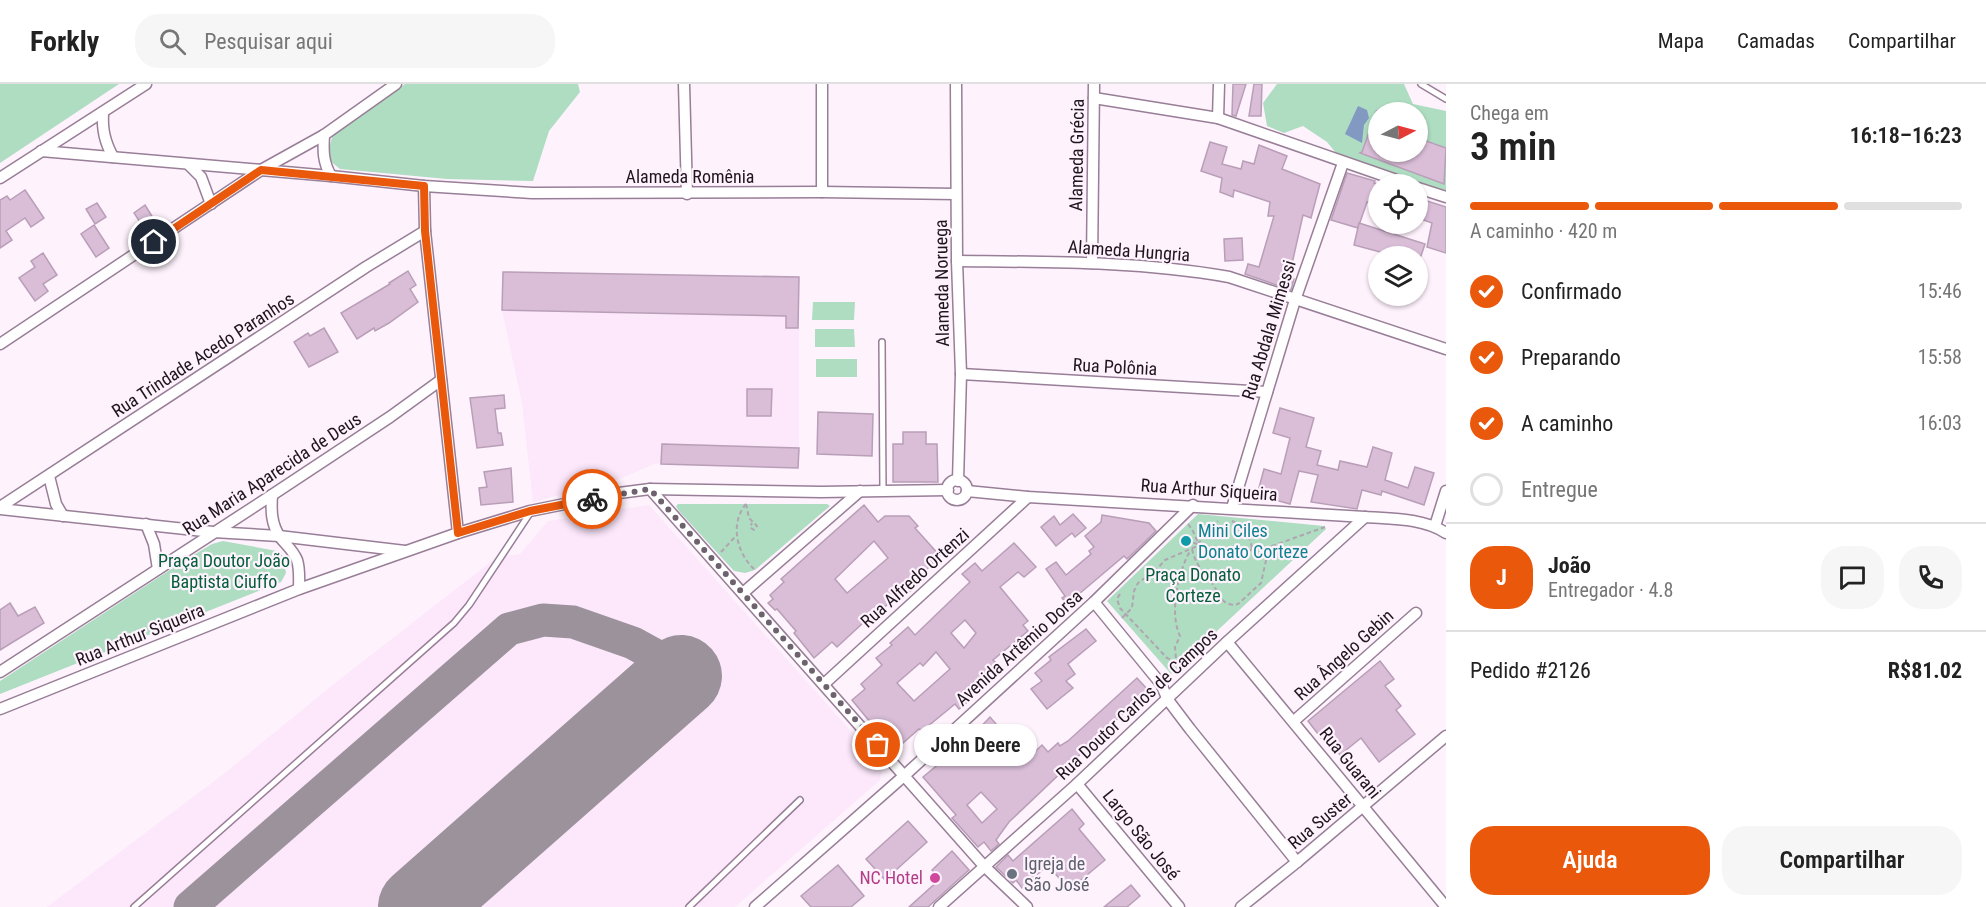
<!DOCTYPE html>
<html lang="pt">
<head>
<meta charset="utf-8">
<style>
	body { margin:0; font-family:"Roboto Condensed",sans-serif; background:#f6f6f6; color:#222; height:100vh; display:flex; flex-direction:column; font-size:22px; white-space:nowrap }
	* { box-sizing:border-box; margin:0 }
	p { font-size:20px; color:#767676 }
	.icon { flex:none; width:33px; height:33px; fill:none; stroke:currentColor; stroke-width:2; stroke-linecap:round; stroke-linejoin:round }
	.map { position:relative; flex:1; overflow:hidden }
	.details { display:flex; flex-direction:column; background:#fff; width:540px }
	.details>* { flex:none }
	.needle { width:39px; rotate:84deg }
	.controls { position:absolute; left:1368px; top:18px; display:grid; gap:12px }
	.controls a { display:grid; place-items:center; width:60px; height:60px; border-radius:50%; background:#fff; box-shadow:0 2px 4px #0004; font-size:30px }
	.pin { position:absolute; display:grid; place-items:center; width:51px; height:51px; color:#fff; margin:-26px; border:3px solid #fff; border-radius:50%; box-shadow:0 2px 6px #0007 }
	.courier { position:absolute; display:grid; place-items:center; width:60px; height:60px; margin:-30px; border:4px solid #ea580c; border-radius:50%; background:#fff; color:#222; box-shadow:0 2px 8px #0007 }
	.bubble { position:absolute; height:42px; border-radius:21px; background:#fff; box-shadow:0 2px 4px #0004; font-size:20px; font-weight:600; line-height:42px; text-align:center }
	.summary em { font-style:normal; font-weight:600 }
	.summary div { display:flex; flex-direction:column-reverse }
	.summary { display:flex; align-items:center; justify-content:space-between; height:102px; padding:0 24px }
	h1 { font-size:39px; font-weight:600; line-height:45px }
	.bar { display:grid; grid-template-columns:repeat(4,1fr); gap:9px 6px; align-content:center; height:72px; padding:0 24px }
	.bar i { height:8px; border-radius:4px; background:#e0e0e0 }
	.bar .current { background:#ea580c }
	.bar p { grid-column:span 4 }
	.line { display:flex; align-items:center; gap:15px; padding:0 24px; border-top:2px solid #e0e0e0 }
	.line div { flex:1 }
	.round { display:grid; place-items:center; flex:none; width:63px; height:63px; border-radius:24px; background:#f6f6f6 }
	ol { padding:0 24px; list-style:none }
	li { display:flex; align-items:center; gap:18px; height:66px }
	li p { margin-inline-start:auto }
	li .icon { padding:6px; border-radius:50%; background:#ea580c; color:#fff; stroke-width:4 }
	li:last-child { color:#767676 }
	li i { width:33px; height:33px; border:3px solid #e0e0e0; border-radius:50% }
	.primary-button { display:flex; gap:12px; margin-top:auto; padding:12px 24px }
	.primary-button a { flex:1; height:69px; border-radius:24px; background:#ea580c; color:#fff; font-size:24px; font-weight:600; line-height:69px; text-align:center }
	.primary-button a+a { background:#f6f6f6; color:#222 }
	header { display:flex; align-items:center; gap:36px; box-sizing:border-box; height:84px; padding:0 30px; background:#fff; border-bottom:2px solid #e0e0e0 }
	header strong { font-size:28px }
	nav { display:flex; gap:33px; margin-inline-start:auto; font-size:21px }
	.search { width:420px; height:54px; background:#f6f6f6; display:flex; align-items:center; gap:15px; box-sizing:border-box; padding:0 21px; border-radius:24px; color:#767676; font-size:22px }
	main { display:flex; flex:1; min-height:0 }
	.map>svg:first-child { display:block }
	.built { fill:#fce7fb }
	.green { fill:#aeddc1; fill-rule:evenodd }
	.water { fill:#8299c2 }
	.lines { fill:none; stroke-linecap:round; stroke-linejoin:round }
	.taxiway { stroke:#9c929c; stroke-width:33 }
	.runway { stroke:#9c929c; stroke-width:82 }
	.building { fill:#dabed8; stroke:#b99eb8; stroke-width:1.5; fill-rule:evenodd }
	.lane-casing { stroke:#987e97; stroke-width:8 }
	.street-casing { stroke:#987e97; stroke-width:13 }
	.path { stroke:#b0a5b0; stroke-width:2; stroke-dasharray:4.5 3; stroke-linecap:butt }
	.lane { stroke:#fff; stroke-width:5 }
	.street { stroke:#fff; stroke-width:10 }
	.done { stroke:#6d626d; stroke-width:6; stroke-dasharray:0 10.8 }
	.route { stroke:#ea580c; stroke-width:8 }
	.culture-dot { fill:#0f9aa8; stroke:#fef2fd; stroke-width:2 }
	.worship-dot { fill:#6b7280; stroke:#fef2fd; stroke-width:2 }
	.hotel-dot { fill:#d1479c; stroke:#fef2fd; stroke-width:2 }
	.labels { text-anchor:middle; stroke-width:4.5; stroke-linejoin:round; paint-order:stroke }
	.street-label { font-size:18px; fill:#1f151f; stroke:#fef2fd }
	.culture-label { font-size:18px; fill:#0d838f; stroke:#fef2fd; text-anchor:start }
	.park-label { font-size:18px; fill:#045e3a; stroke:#fef2fd }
	.worship-label { font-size:18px; fill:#5b616d; stroke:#fef2fd; text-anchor:start }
	.hotel-label { font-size:18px; fill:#b23c85; stroke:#fef2fd; text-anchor:end }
</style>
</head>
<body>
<header>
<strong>Forkly</strong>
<div class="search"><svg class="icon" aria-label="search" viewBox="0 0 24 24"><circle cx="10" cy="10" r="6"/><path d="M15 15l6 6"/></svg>Pesquisar aqui</div>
<nav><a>Mapa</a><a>Camadas</a><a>Compartilhar</a></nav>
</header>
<main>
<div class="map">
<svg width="1446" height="823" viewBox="0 0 1446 823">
	<rect width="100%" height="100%" fill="#fef2fd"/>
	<g class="built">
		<polygon points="503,188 799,193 799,364 654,380 619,395 533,418 522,319 502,226"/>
		<polygon points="649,421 883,683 880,696 735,823 47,823 221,692 339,596 497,473 520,470 548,437"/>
	</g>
	<g class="green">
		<polygon points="0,0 119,0 0,79"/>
		<polygon points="405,0 578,0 580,8 549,47 533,97 447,95 340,85 329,76 330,61 333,50"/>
		<path d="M1277 0H1404L1413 20 1446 27V107L1356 81 1341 75 1327 58 1303 42 1284 49 1267 42 1263 19ZM1378 28H1418V68H1378Z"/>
		<polygon points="813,218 855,218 854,236 812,236"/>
		<polygon points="815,245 854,245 855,263 815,263"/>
		<rect x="816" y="275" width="41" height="18"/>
		<polygon points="678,420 827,420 830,422 755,486 745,489 734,487 678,426 676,422"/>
		<polygon points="1198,430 1324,442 1326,445 1171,590 1107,517"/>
		<polygon points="223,457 277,467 283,472 286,489 281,498 0,610 0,597 182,478 212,460"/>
	</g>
	<polygon class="water" points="1358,22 1367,26 1369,34 1364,41 1362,59 1345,50"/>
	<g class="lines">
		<polyline class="taxiway" points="190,823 509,545 543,536 573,538 633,559 653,570 681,592"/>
		<polyline class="runway" points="419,823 681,592"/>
	</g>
	<g class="building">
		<polygon points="1233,0 1246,0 1236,32 1232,31"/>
		<polygon points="1254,0 1262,0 1261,32 1249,32"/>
		<polygon points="1377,26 1378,68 1418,68 1418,54 1446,64 1444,100 1360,69 1362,68"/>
		<polygon points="1210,58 1227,63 1222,80 1241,85 1243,77 1254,80 1259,61 1287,72 1282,85 1320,100 1311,134 1303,131 1289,193 1294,195 1291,206 1245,190 1248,180 1259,183 1274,132 1268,132 1270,118 1234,106 1233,113 1220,108 1222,94 1201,87"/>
		<polygon points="1347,89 1375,97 1374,99 1378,100 1378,122 1367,118 1358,144 1331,136"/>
		<polygon points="25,106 44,134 31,143 25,134 6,147 12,156 0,164 0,116 7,112 10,116"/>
		<polygon points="1418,114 1446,123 1446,169 1427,163 1432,139 1418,134"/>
		<polygon points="97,119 106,133 95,140 86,125"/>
		<polygon points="145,121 158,142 147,149 134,129"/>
		<polygon points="1359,139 1425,160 1421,172 1395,172 1354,161"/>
		<polygon points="94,141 109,164 96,173 81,150"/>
		<polygon points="1242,154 1243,176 1225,177 1224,155"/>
		<polygon points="43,169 57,191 43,200 48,207 35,217 19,194 35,183 31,177"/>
		<polygon points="408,187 416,201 410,205 418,218 389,239 375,247 374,244 357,255 341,229 390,200 389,199"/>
		<polygon points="503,188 799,193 798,244 786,244 786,232 502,226"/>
		<polygon points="324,244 338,268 309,283 294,258 308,249 310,252"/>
		<polygon points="747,305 772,305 771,332 747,332"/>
		<polygon points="504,311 505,324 495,325 498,349 501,349 503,361 477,364 470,314"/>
		<polygon points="1280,324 1314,334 1306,363 1321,367 1317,381 1338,386 1340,377 1367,383 1373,363 1392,369 1385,396 1408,404 1415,383 1434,389 1424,421 1382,407 1381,411 1362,406 1357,425 1311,418 1318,391 1299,387 1290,420 1257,411 1264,385 1281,390 1290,354 1273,349"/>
		<polygon points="818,328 873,330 872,372 817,370"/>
		<polygon points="903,348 926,348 926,360 937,360 938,398 893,398 893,360 903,360"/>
		<polygon points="662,360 799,364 798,384 661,380"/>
		<polygon points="511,384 513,418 481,421 479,404 487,403 484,388"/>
		<path d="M864 421 878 438 885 432H909L918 442 915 444 940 472 922 490 925 494 907 510 904 507 877 529 876 527 837 563 832 558 814 574 794 549 796 547 777 525 775 526 768 519 773 515 770 511 784 498 781 495ZM874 457 888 474 847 509 835 495Z"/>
		<polygon points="1073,430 1086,444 1075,453 1072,449 1056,462 1041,443 1054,432 1060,441"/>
		<polygon points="1102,431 1149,439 1156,447 1127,475 1124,472 1079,510 1082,514 1069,523 1062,514 1065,512 1046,485 1056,478 1066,491 1091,470 1089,467 1094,463 1085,452 1101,438"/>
		<path d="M1014 459 1036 483 1024 493 1018 488 1000 503 1028 537 1023 541 1028 547 993 576 996 579 961 609 968 617 964 621 959 625 955 620 922 647 919 645 894 667 852 616 865 605 861 600 882 581 876 574 892 561 890 559 908 543 915 551 970 498 962 490 975 479 982 487ZM965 536 976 549 964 564 951 549ZM936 568 950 585 914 617 897 599 920 579 923 582Z"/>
		<polygon points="10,519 18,532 35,523 44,539 0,566 0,526"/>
		<polygon points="1086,545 1096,557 1068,580 1075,590 1066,597 1073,604 1047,625 1031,605 1042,597 1035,589 1051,576 1049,573"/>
		<polygon points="1380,577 1394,595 1385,602 1401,622 1396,626 1415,650 1379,678 1361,654 1340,671 1325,652 1322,655 1308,637"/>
		<path d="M1137 594 1148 606 1009 738 996 756 999 760 991 767 984 758 978 763 952 734 956 731 923 693 970 654 990 633 1027 675 1042 661 1048 668 1058 659 1060 662 1068 657ZM981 708 997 725 982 739 967 721Z"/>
		<polygon points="1072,725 1084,740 1079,745 1105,776 1069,806 1048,781 1022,804 1016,796 1013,799 996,783 1008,771 1013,777"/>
		<polygon points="908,737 927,758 885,796 866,775"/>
		<polygon points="952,767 969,786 928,823 909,823 940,795 932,786"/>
		<polygon points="838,781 864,812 851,823 811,823 801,812"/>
		<polygon points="1131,801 1140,812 1127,823 1104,823"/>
	</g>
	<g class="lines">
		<g class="lane-casing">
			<g id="lane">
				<polyline points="1421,0 1446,15"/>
				<polyline points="882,258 883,407"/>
				<polyline points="134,823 454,539 469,521 530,429"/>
				<polyline points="689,823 800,716"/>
			</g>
		</g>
		<g class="street-casing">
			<g id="street">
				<polyline points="684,0 687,110"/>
				<polyline points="822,0 822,108"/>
				<polyline points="956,0 957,177 961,290 958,397"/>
				<polyline points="1094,14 1218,34 1408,100"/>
				<path d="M103 29C102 46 105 58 113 73"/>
				<polyline points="1218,34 1219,0"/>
				<path d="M324 51C323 67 323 78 331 92"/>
				<polyline points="41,67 331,92 424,102 532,109 822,108 956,110"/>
				<polyline points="189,81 201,93 211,120"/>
				<polyline points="0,94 146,0"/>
				<polyline points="424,102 425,147 458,449"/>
				<polyline points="1418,104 1446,113"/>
				<path d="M957 177C1047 178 1139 177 1229 193L1446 265"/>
				<polyline points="1092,179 1094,0"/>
				<polyline points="0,260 261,86 324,51 396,0"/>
				<polyline points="961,290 1267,308"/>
				<polyline points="49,392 56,420 63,432"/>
				<circle cx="957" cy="406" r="10"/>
				<polyline points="650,405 984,782 1027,823"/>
				<path d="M967 407 1028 413 1365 433C1392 435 1423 434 1446 449"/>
				<path d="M272 411C271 426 271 440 280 453 286 461 293 466 297 476 300 485 299 495 299 505"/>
				<polyline points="0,423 366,183 425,147"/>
				<polyline points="1232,424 1295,216 1343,79"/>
				<polyline points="0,425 213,448 279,452 405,467"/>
				<polyline points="146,440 154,460 158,485"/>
				<polyline points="1435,442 1446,407"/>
				<polyline points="743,509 860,407"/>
				<polyline points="1094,518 1161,600 1168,616 1190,645 1297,778"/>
				<polyline points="1227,558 1446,823"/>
				<polyline points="0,588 272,411 390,333 441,296"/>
				<polyline points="824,600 1028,413"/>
				<polyline points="0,625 299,505 458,449 530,427 619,409 650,405 821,408 948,406"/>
				<polyline points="1294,637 1416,529"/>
				<polyline points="1077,700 1179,823"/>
				<polyline points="755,823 905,691 1094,518 1193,421"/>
				<polyline points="939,823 1077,700 1227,558 1365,433"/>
				<polyline points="1241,823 1297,778 1446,652"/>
			</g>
		</g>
		<g class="path">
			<path d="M746 420C730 439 736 468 754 485"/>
			<polyline points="746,420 749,434 757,442 754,446 750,443 752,439"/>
			<path d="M1232 437C1243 442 1251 454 1252 465"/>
			<polyline points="1188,440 1192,445 1198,459"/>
			<polyline points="1186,457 1198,460"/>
			<path d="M1192 465C1197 488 1211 492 1220 513"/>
			<polyline points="721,468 735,453"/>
			<polyline points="1238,476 1252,465 1269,463 1325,443"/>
			<polyline points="1172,491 1180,492"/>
			<polyline points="1211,506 1226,519 1233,521 1238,520 1261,499 1269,463"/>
			<polyline points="1120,510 1117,515 1120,524 1167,574 1175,577"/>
			<polyline points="1122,534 1132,524 1134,507 1138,499 1156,486 1165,476 1195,463 1218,437"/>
			<polyline points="1207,552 1214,553"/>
			<path d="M1177 589 1175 563 1180 552C1169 529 1178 488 1190 467"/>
		</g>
		<use href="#lane" class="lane"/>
		<use href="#street" class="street"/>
	</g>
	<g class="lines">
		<polyline class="done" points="592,415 650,405 878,661"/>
		<polyline class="route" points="154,158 261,86 424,102 425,147 458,449 530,427 592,415"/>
	</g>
	<circle class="culture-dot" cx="1186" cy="457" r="6"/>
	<circle class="worship-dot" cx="1012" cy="790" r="6"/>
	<circle class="hotel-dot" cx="935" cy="794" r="6"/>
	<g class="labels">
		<g class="street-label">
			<text transform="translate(1077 71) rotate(-89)" y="6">Alameda Grécia</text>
			<text x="690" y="99">Alameda Romênia</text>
			<text transform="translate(1129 167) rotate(4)" y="6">Alameda Hungria</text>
			<text transform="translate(942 199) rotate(-91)" y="6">Alameda Noruega</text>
			<text transform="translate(1269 246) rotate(-73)" y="6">Rua Abdala Mimessi</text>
			<text transform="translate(203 271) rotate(-33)" y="6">Rua Trindade Acedo Paranhos</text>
			<text transform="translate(1115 283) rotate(3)" y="6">Rua Polônia</text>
			<text transform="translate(272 390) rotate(-33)" y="6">Rua Maria Aparecida de Deus</text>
			<text transform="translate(1209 406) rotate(4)" y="6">Rua Arthur Siqueira</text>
			<text transform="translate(915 494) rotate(-42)" y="6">Rua Alfredo Ortenzi</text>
			<text transform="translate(140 551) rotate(-22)" y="6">Rua Arthur Siqueira</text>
			<text transform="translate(1019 564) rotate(-42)" y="6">Avenida Artêmio Dorsa</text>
			<text transform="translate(1344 571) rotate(-42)" y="6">Rua Ângelo Gebin</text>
			<text transform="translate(1137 620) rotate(-43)" y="6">Rua Doutor Carlos de Campos</text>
			<text transform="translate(1350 679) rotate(51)" y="6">Rua Guarani</text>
			<text transform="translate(1320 737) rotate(-40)" y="6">Rua Suster</text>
			<text transform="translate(1141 751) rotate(51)" y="6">Largo São José</text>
		</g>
		<g class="culture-label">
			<text x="1198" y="453">Mini Ciles<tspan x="1198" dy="21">Donato Corteze</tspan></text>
		</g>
		<g class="park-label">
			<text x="224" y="483">Praça Doutor João<tspan x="224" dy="21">Baptista Ciuffo</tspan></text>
			<text x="1193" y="497">Praça Donato<tspan x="1193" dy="21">Corteze</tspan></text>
		</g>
		<g class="worship-label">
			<text x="1024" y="786">Igreja de<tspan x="1024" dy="21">São José</tspan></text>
		</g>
		<g class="hotel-label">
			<text x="923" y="800">NC Hotel</text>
		</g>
	</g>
</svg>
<div class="controls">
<a><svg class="needle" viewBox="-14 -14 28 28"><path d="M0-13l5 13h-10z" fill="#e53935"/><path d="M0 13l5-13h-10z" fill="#767676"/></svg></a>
<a><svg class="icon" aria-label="locate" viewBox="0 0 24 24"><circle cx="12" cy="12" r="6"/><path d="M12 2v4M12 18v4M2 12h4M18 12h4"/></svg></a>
<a><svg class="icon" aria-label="layers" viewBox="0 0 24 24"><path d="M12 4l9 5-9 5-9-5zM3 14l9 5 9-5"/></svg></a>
</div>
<div class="pin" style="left:878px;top:661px;background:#ea580c"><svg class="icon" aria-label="bag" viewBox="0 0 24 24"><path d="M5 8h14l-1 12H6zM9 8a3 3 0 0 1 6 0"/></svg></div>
<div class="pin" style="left:154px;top:158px;background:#1f2937"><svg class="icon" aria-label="home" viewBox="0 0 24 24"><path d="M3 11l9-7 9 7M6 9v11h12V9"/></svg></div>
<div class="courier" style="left:592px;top:415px"><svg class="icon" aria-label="bike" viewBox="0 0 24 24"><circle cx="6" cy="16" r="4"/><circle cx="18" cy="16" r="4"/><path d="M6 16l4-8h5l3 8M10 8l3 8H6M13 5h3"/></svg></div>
<div class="bubble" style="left:914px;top:640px;width:123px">John Deere</div>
</div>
<section class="details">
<div class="summary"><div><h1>3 min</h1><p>Chega em</p></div><em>16:18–16:23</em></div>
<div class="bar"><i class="current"></i><i class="current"></i><i class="current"></i><i></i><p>A caminho · 420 m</p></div>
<ol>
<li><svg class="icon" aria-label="check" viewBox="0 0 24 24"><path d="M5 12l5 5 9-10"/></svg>Confirmado<p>15:46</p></li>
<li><svg class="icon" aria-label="check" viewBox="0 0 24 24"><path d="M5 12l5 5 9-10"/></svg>Preparando<p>15:58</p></li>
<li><svg class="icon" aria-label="check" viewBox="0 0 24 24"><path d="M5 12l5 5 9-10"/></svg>A caminho<p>16:03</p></li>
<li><i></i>Entregue</li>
</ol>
<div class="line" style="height:108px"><b class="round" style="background:#ea580c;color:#fff">J</b><div><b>João</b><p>Entregador · 4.8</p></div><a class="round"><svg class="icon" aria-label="chat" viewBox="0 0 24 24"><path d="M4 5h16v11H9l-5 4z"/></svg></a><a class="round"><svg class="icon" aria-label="phone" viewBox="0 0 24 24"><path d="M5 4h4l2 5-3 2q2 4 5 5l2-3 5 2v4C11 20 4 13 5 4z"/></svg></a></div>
<div class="line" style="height:78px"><div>Pedido #2126</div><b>R$81.02</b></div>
<div class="primary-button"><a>Ajuda</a><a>Compartilhar</a></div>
</section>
</main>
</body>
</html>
